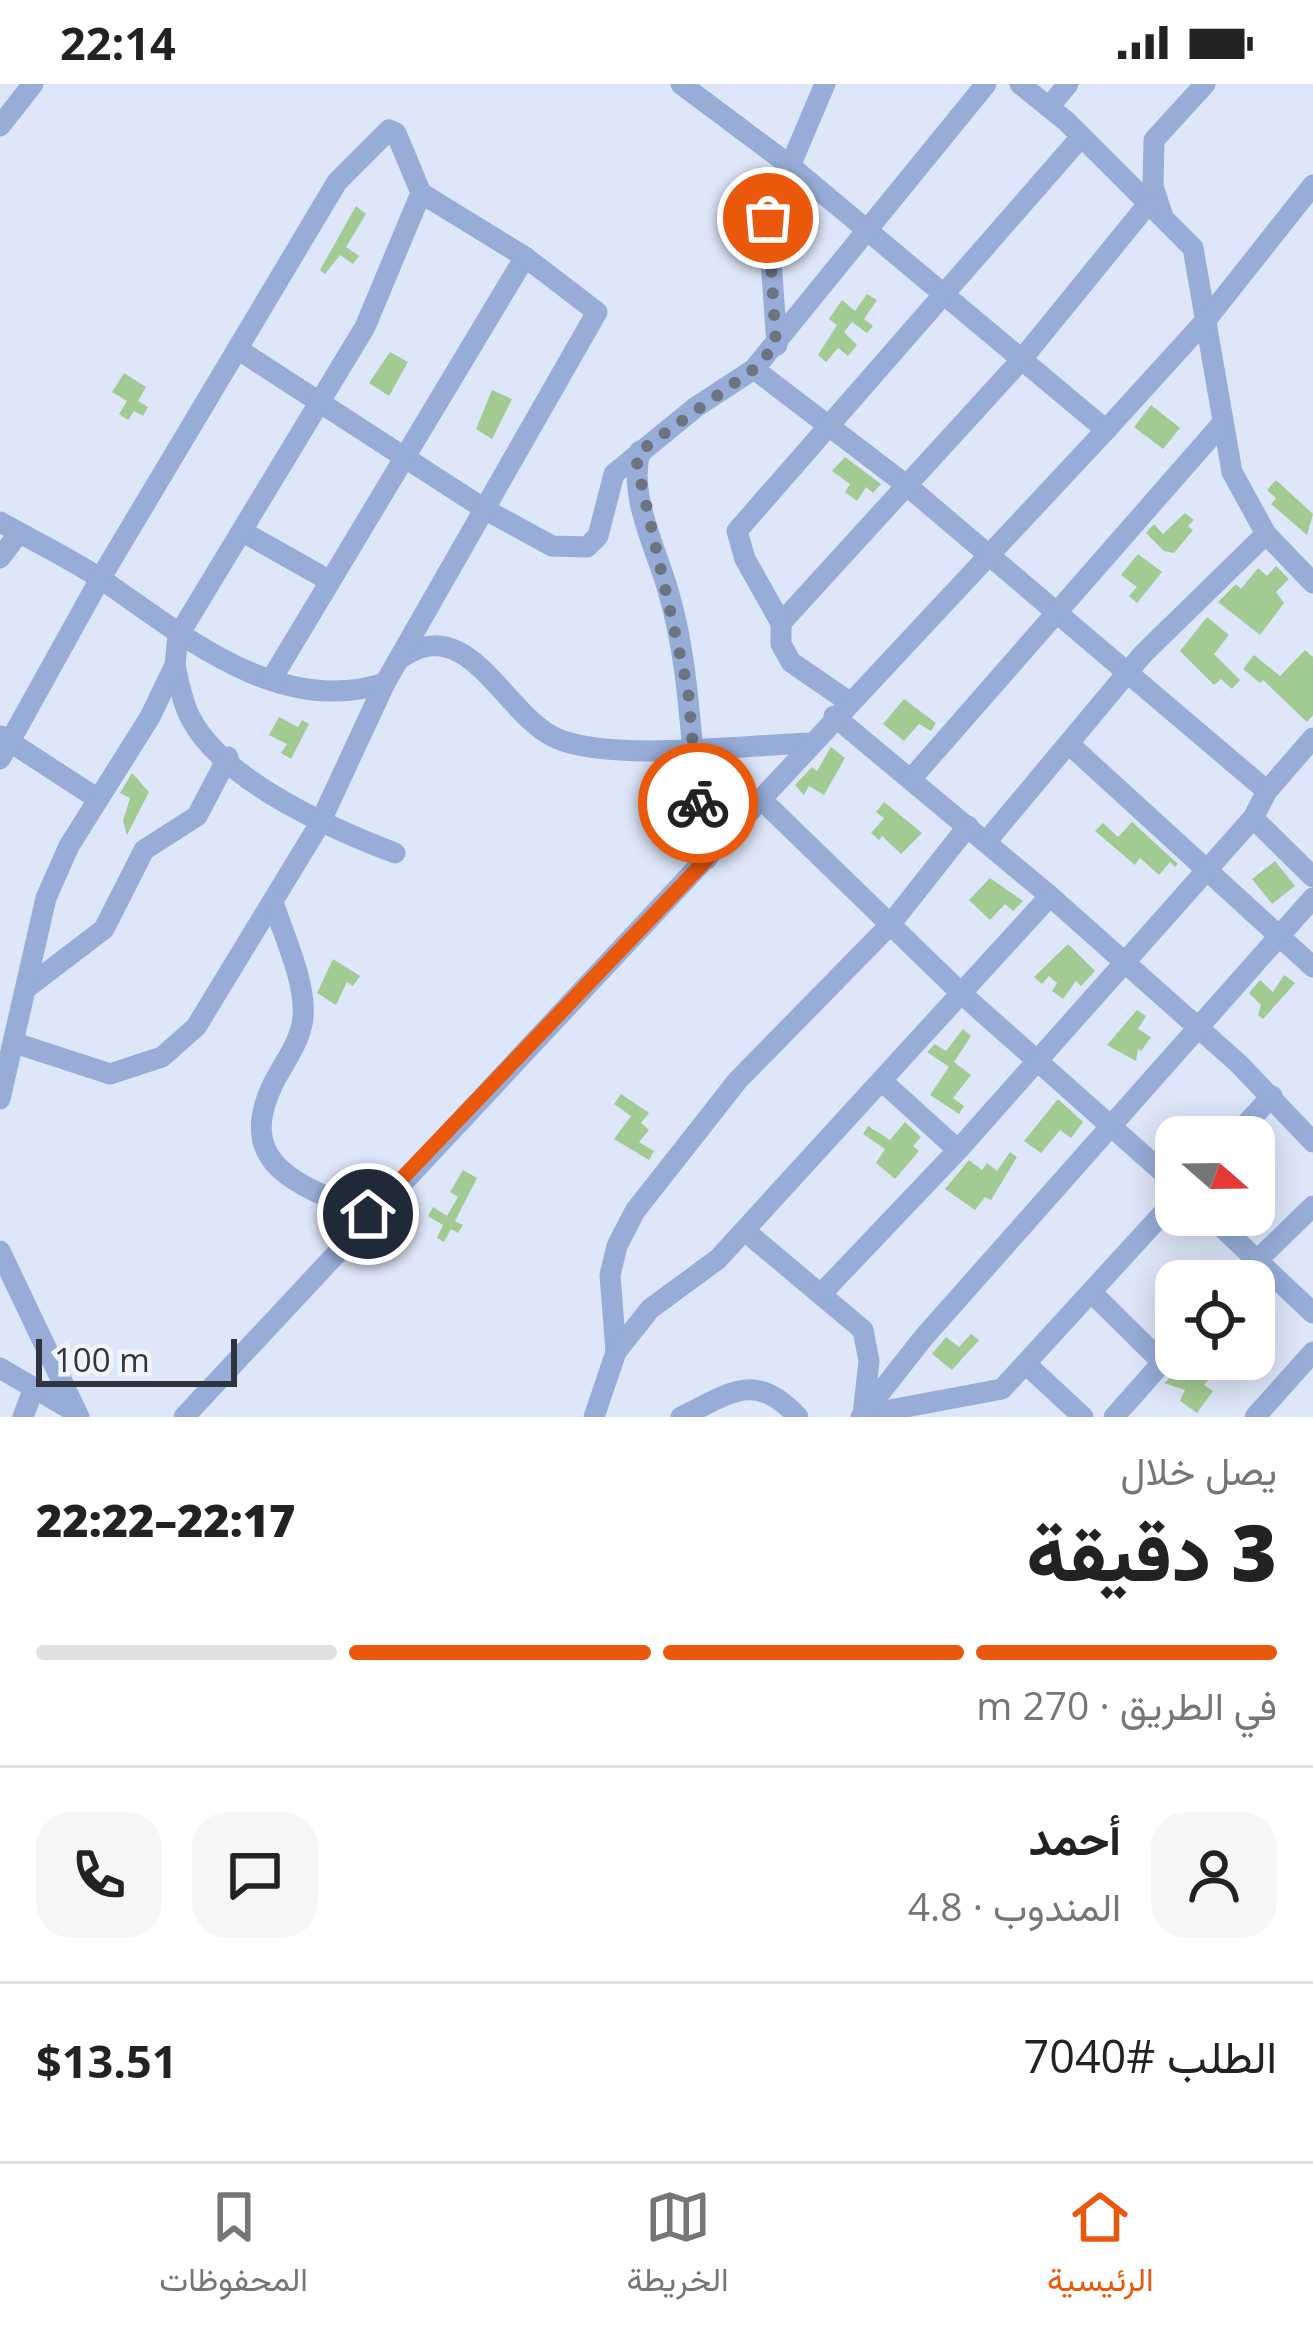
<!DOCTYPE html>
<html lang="ar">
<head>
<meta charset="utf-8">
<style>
	body { margin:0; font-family:"Open Sans",Vazirmatn,sans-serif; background:#f6f6f6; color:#222; direction:rtl; height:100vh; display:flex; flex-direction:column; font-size:45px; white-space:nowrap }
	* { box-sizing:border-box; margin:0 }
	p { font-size:39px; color:#767676 }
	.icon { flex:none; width:66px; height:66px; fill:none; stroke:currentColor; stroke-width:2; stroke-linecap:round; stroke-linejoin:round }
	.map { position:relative; height:1333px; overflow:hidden; direction:ltr }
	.drawer { display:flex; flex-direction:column; background:#fff; flex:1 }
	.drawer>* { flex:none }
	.needle { width:78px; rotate:110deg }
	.controls { position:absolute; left:1155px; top:1032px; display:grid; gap:24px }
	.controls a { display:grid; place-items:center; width:120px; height:120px; border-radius:24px; background:#fff; box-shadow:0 6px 30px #0003; font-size:60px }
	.scale { position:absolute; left:36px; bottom:30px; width:201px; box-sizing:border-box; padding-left:12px; border:6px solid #2f3540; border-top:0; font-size:33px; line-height:42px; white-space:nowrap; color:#2f3540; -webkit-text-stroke:9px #f1f4fa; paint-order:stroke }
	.pin { position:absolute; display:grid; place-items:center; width:102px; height:102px; color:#fff; margin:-51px; border:6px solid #fff; border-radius:50%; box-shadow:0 3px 12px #0007 }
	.courier { position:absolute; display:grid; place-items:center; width:120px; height:120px; margin:-60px; border:9px solid #ea580c; border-radius:50%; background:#fff; color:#222; box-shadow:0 3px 15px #0007 }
	.head em { font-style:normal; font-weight:800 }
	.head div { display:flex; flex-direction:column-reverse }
	.head { display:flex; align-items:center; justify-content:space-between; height:204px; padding:0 36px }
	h1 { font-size:78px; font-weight:800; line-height:90px }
	.bar { display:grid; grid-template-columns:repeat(4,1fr); gap:18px 12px; align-content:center; height:144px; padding:0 36px }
	.bar i { height:15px; border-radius:9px; background:#e0e0e0 }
	.bar .on { background:#ea580c }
	.bar p { grid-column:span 4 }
	.line { display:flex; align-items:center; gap:30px; padding:0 36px; border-top:3px solid #e0e0e0 }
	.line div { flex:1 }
	.round { display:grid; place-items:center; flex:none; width:126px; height:126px; border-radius:36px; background:#f6f6f6 }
	.status { display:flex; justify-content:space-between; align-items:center; height:84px; padding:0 60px; background:#fff; direction:ltr }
	.status svg { height:33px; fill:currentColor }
	.tab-bar { display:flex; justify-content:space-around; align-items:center; height:168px; border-top:3px solid #e0e0e0; background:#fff; font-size:33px; color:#767676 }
	.tab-bar a { display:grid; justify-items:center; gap:6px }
	.tab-bar .on { color:#ea580c }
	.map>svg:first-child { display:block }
	.building { fill:#a2cb93 }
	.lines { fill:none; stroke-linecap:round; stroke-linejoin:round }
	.minor { stroke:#97add8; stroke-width:21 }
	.done { stroke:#6c7381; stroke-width:12; stroke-dasharray:0 21.6 }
	.route { stroke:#ea580c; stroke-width:15 }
</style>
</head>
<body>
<div class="status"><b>22:14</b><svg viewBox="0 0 49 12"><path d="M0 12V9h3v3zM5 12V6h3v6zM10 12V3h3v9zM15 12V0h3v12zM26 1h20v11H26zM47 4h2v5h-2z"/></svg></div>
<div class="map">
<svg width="1313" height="1333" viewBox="0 0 1313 1333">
	<rect width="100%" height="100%" fill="#dee7fa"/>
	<g class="building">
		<polygon points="356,122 366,130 346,163 359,172 353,180 340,171 325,190 320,186"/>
		<polygon points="867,210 877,216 864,235 873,242 867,249 852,238 844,248 857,261 848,272 838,264 826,278 818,271 837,241 829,235 842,216 855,227"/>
		<polygon points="390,268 408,278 389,312 369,299"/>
		<polygon points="124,289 146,303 138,317 148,323 143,332 134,327 128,336 119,330 127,317 112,308"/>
		<polygon points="492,306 512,315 492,355 476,345"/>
		<polygon points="1151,321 1180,344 1163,365 1134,343"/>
		<polygon points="845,373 881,400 873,409 866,403 857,417 845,408 850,400 832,387"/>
		<polygon points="1276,396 1313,430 1307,451 1271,420 1276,414 1267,406"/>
		<polygon points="1185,429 1194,436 1188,442 1193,446 1174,469 1164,467 1146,449 1154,440 1163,450"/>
		<polygon points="1138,470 1162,488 1137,519 1129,512 1137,503 1121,491"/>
		<polygon points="1276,482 1289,495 1276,508 1284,519 1260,551 1218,518 1236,500 1241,505 1258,484 1267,492"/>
		<polygon points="1207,533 1229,551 1214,570 1240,596 1232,605 1221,595 1214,601 1180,567"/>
		<polygon points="1305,566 1313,573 1313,631 1307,638 1263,596 1260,599 1243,585 1254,571 1280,592"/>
		<polygon points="904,615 936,639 931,647 919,640 904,657 883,640"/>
		<polygon points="279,633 298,643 302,636 309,640 291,675 281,669 287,660 269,651"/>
		<polygon points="831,663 845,674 824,711 809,702 804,711 795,701 812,683 817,687"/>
		<polygon points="132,689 149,708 127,751 123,737 130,714 120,709"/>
		<polygon points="884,718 922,749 901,770 882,752 879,756 871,749 884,734 876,728"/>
		<polygon points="1132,738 1178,780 1175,783 1170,778 1159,791 1140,774 1135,781 1095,747 1103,739 1118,753"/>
		<polygon points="1275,777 1295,802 1272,820 1252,795"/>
		<polygon points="990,794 1023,817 1013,827 1005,820 990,836 969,816"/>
		<polygon points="1068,860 1095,887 1081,902 1076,897 1063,915 1052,907 1057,899 1049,892 1042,900 1034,893"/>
		<polygon points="333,875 360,892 353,902 347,898 336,921 317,909"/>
		<polygon points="1284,891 1295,899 1263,935 1258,931 1261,921 1249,909 1260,896 1273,908"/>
		<polygon points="1137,926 1146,932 1138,945 1151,953 1141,967 1138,965 1136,977 1107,961"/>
		<polygon points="963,945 971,952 954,978 971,991 953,1014 964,1022 959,1030 930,1011 949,983 927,968 935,960 946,967"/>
		<polygon points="621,1010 649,1029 641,1039 649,1046 639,1058 654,1067 649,1076 614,1055 631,1032 614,1020"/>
		<polygon points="1058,1015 1083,1038 1071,1054 1060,1046 1041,1069 1024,1057"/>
		<polygon points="905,1038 921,1053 913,1062 919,1067 895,1095 876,1079 885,1065 863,1050 868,1042 890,1056"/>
		<polygon points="1010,1068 1017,1073 991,1116 985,1113 975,1126 945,1105 969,1076 982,1086 987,1079 997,1087"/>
		<polygon points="463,1086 477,1094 455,1137 463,1141 458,1149 451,1145 444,1158 437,1154 443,1141 428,1132 433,1123 447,1132 458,1113 450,1108"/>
		<polygon points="971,1250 979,1256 952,1286 932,1270 946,1253 959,1263"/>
		<polygon points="1192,1275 1205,1283 1212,1275 1226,1275 1204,1301 1213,1307 1197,1329 1180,1317 1185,1306 1164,1299"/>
	</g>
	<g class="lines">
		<g class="minor">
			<polyline points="681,0 788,80 1106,346"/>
			<polyline points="1020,0 1066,37 1193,164 1232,388 1266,450 1313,499"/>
			<polyline points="1049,23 1068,0"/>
			<polyline points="0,42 33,0"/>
			<polyline points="1162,130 1153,102 1154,56 1205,0"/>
			<polyline points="777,261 768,134 825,0"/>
			<polyline points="239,266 486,426 552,462 587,463 598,452 614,390 696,323 754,285 986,0"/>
			<polyline points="754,285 905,400 1267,707"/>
			<path d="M640 367C628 415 657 465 669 510 694 596 689 687 707 775"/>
			<path d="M0 438C32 456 67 473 98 493 181 549 277 634 385 599"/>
			<polyline points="245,449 330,497"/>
			<polyline points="0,474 19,449"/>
			<polyline points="781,539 1022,275 1148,120"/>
			<path d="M401 574C470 526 504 633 558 655 615 678 746 661 810 659"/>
			<path d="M175 581C179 599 182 618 191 635 225 698 332 745 395 769"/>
			<polyline points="271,596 525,173"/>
			<polyline points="849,618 791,578 781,560 781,539 745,475 737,447 1081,53"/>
			<polyline points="834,632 1050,812 1239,980 1313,1058"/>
			<polyline points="1,652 98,715"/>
			<polyline points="1070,661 1313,883"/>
			<polyline points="0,675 100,495 337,98 389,46 396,49 421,109 525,173 597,228 385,599 319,741 196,943 162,973 110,990 15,959"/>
			<polyline points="911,695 1220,342"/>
			<polyline points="762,716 963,911 1176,1100"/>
			<polyline points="1253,734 1313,793"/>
			<polyline points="986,758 1143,570 1266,450"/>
			<path d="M273 818C284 853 306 897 303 934 300 959 284 978 273 1000 232 1085 306 1102 368 1131"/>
			<polyline points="28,903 104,845 144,766 197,732 228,673"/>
			<polyline points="883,998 958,1066"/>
			<polyline points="0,1015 46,814 69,762 150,633 175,581 178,552 365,243 421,109"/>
			<polyline points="1234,1053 1272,1012"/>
			<polyline points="1209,1131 1313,1229"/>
			<polyline points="745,1147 863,1246 869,1277 863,1331"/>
			<polyline points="0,1167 79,1333"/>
			<polyline points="1236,1197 1313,1122"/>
			<polyline points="822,1209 958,1066 1253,734 1267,707 1313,654"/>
			<polyline points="1092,1209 1162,1278"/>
			<polyline points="616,1268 610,1191 617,1162 635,1127 738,996 889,842 968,742"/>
			<polyline points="1026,1280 1083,1333"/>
			<polyline points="0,1284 77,1329"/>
			<polyline points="863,1331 1002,1305 1176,1115"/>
			<polyline points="23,1333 33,1306"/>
			<polyline points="184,1333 1106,346 1206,236 1313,101"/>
			<polyline points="594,1333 616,1268 650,1225 718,1175 1050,812"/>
			<path d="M681 1333C731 1309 755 1286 798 1333"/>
			<polyline points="861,1333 924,1253 1313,814"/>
			<polyline points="1114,1333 1176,1263"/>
			<polyline points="1255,1333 1313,1268"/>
		</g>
	</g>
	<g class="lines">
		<polyline class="done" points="698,719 688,606 637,380 640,367 754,285 776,261 768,134"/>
		<polyline class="route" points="368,1130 707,775 698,719"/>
	</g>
</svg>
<div class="controls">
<a><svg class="needle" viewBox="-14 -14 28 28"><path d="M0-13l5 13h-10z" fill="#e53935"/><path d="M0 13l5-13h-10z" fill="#767676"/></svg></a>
<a><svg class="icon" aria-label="locate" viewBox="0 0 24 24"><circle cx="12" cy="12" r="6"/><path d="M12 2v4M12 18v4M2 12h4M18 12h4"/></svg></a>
</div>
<div class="scale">100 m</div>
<div class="pin" style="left:768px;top:134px;background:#ea580c"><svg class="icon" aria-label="bag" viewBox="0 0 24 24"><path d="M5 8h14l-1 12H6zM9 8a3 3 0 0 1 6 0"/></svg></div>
<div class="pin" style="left:368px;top:1130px;background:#1f2937"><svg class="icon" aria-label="home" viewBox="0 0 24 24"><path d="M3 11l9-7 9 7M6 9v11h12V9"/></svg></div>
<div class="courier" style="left:698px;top:719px"><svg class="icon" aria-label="bike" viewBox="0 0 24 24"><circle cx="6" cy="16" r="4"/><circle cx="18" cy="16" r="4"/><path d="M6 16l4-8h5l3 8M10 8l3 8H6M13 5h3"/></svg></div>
</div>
<section class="drawer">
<div class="head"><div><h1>3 دقيقة</h1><p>يصل خلال</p></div><em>22:17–22:22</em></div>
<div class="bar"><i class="on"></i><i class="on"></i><i class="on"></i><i></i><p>في الطريق · 270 m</p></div>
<div class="line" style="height:216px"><a class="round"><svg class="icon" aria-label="person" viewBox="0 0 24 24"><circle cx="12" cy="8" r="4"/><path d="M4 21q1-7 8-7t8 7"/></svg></a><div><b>أحمد</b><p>المندوب · 4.8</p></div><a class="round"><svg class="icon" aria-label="chat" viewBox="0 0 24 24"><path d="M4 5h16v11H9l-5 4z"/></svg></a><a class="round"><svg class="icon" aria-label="phone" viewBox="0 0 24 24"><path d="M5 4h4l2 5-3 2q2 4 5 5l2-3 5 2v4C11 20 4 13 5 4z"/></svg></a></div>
<div class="line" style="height:156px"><div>الطلب #7040</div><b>$13.51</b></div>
</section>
<nav class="tab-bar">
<a class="on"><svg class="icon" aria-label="home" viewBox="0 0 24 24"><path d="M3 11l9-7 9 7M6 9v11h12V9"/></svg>الرئيسية</a>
<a><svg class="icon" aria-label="map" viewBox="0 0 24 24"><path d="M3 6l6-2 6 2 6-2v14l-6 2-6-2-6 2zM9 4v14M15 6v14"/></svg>الخريطة</a>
<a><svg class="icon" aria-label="saved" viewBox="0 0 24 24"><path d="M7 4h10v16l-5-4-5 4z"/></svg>المحفوظات</a>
</nav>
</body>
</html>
